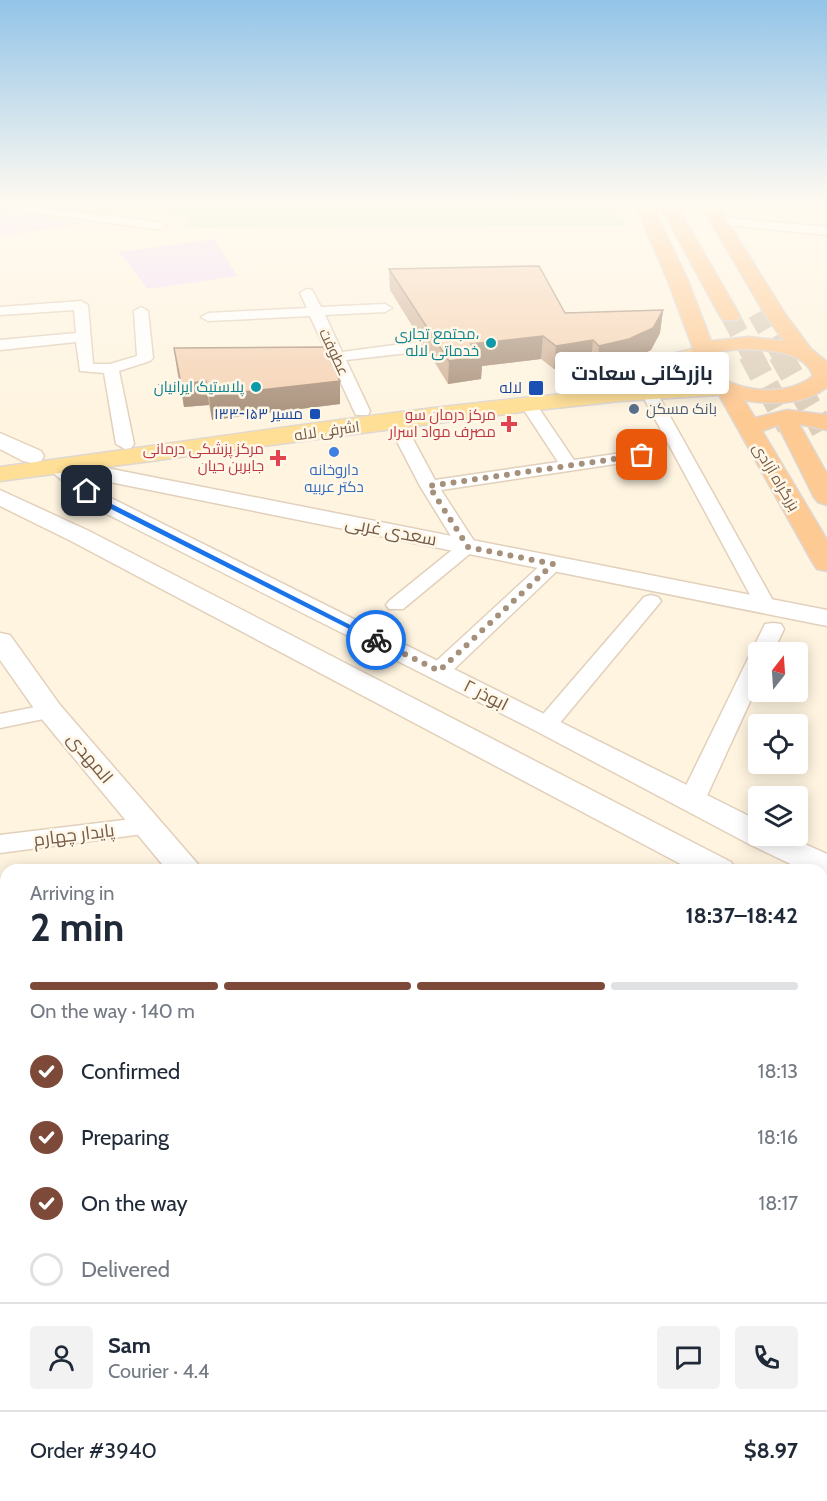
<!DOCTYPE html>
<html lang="en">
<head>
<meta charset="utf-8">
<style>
	body { margin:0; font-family:Cabin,Cairo,sans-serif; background:#f2f2f3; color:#1f2937; height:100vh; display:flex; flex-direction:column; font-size:22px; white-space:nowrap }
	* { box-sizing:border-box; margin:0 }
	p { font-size:20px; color:#747a83 }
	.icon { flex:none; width:33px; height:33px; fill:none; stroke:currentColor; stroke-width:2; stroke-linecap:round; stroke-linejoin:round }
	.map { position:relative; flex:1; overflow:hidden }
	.panel { position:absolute; left:0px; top:864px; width:828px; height:638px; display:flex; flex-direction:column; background:#fff; border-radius:18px 18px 0 0; box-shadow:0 3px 15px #0003 }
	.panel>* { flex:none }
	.needle { width:39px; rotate:17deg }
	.fabs { position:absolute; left:748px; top:642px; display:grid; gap:12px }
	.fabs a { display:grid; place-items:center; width:60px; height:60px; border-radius:6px; background:#fff; box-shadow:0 3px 15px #0003; font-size:30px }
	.pin { position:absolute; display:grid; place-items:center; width:51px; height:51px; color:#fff; margin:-26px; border-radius:12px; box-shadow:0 3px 9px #0006 }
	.courier { position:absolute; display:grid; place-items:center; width:60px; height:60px; margin:-30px; border:4px solid #1a73e8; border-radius:50%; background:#fff; color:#222; box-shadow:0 2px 8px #0007 }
	.bubble { position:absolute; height:42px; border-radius:6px; background:#fff; box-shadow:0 3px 15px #0003; font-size:20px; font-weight:700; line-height:42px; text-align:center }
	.head em { font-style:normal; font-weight:700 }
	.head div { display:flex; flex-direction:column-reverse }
	.head { display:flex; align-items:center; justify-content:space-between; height:102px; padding:0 30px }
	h1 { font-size:39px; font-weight:700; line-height:45px }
	.bar { display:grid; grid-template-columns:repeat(4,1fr); gap:9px 6px; align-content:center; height:72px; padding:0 30px }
	.bar i { height:8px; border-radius:4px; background:#e0e1e3 }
	.bar .active { background:#7d4939 }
	.bar p { grid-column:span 4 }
	.line { display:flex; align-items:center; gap:15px; padding:0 30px; border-top:2px solid #e0e1e3 }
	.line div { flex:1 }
	.round { display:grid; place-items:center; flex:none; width:63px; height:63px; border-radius:6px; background:#f2f2f3 }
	ol { padding:0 30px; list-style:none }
	li { display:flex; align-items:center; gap:18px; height:66px }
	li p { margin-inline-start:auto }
	li .icon { padding:6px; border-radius:50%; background:#7d4939; color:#fff; stroke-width:4 }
	li:last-child { color:#747a83 }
	li i { width:33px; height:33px; border:3px solid #e0e1e3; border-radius:50% }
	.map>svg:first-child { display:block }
	.education { fill:#f1ddfa }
	.green { fill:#cdecbe }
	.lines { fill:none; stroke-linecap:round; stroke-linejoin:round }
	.trunk-tunnel-far1 { stroke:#dcceba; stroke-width:19; stroke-dasharray:19 10; stroke-linecap:butt }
	.trunk-tunnel { stroke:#dcceba; stroke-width:24; stroke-dasharray:24 12; stroke-linecap:butt }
	.minor-casing { stroke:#e2d0bb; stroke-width:3 }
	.tertiary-casing { stroke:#e2d0bb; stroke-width:3 }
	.secondary-casing { stroke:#e7d2b9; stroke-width:3 }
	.primary-casing { stroke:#ded7d3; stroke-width:3 }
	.trunk-casing { stroke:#ded7d3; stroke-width:3 }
	.minor { fill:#fff; fill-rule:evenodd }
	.tertiary { fill:#fff; fill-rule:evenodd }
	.secondary { fill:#fff; fill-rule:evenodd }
	.primary { fill:#ffdf95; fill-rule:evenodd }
	.trunk { fill:#feca94; fill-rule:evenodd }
	.wall { fill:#d3b59c }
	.shaded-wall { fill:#ac947f }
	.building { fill:#f5d3b5; stroke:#ac947f; stroke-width:1.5 }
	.route { fill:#1a73e8 }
	.done { stroke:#a5907c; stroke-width:6; stroke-dasharray:0 10.8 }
	.culture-dot { fill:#0f9aa8; stroke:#fff7e7; stroke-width:2 }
	.transit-dot { fill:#1a4fb4; stroke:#fff7e7; stroke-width:2 }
	.service-dot { fill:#5c6f8a; stroke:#fff7e7; stroke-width:2 }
	.health-dot { fill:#e0444e; stroke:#fff7e7; stroke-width:2 }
	.shop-dot { fill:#3f7fe0; stroke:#fff7e7; stroke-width:2 }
	.labels { text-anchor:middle; stroke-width:5; stroke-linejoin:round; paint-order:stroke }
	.far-culture-label { font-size:15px; fill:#0d838f; stroke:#fff7e7; text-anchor:end }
	.far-street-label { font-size:15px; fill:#755a46; stroke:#fff7e7 }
	.far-transit-label { font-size:15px; fill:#164399; stroke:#fff7e7; text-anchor:end }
	.far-service-label { font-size:15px; fill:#4e5e75; stroke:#fff7e7; text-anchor:start }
	.far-health-label { font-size:15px; fill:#be3a42; stroke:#fff7e7; text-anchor:end }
	.far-shop-label { font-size:15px; fill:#366cbe; stroke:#fff7e7 }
	.street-label { font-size:18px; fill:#755a46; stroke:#fff7e7 }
</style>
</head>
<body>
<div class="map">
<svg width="827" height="1501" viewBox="0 0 827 1501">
	<rect width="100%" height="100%" fill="#fef4e0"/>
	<g class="education">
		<polygon points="0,211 86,223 0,236"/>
		<polygon points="214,239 237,276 148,289 119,252"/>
	</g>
	<polygon class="green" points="16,203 616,203 626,226 196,228 182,227 190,218 124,207 105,214"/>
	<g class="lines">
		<g class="trunk-tunnel-far1">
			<polyline points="757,313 781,355"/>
			<polyline points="730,316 751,355"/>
		</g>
		<g class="trunk-tunnel">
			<polyline points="750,354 789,427"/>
			<polyline points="780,354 823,430"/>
		</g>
		<g class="minor-casing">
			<g id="minor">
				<polygon points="0,203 161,222 167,226 161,230 0,208"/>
				<polygon points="719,217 827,227 827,235 715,224 713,221"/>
				<polygon points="307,289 312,290 321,307 385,304 392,308 385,312 325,315 342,352 417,342 425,347 417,352 346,360 370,411 368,415 356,415 354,411 310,316 208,321 201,317 208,313 307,308 300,293"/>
				<polygon points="81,301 88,305 93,364 110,364 137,356 134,311 141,307 148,311 153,358 150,361 119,371 134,444 131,448 125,449 116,444 104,373 80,371 76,342 0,350 0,340 76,333 74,310 0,315 0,307"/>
				<polygon points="649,388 657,393 776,606 773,610 759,610 756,606 641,393"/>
				<polygon points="528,399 534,401 574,460 642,450 651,455 642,460 441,490 478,547 403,609 389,609 386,605 389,601 457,546 420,486 391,430 400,425 406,426 435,480 558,462 520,404"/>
				<polygon points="553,558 560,560 563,564 560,568 447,676 431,676 428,671 431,666 546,560"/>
				<polygon points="651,595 658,597 661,601 658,605 554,730 546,732 538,730 534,725 538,720 644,597"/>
				<polygon points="773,623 781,624 784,629 773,652 759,652 759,682 704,802 700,808 691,810 682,808 678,802 765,624"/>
				<polygon points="50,704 58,706 62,711 58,716 0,728 0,714"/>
				<polygon points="149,817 158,820 162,826 158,832 0,853 0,835"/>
				<rect x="822" y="1071" width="5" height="26"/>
				<rect x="0" y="1084" width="6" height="26"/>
			</g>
		</g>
		<g class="tertiary-casing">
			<g id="tertiary">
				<polygon points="61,459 827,610 827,626 85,477 111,498 759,821 759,836 787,836 827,854 827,880 822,878 822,870 803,870 749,844 536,731 95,508 45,466 48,461"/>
				<polygon points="0,490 89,531 731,862 736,870 692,870 71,541 0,506"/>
				<polygon points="0,633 10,635 60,705 203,870 167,870 40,717 0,660"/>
				<polygon points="822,911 827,913 827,940 822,938"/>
				<polygon points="606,1496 700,1496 702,1501 606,1501"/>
			</g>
		</g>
		<g class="secondary-casing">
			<g id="secondary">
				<polygon points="0,433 41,451 44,456 41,461 32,463 23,461 0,449"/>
				<polygon points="827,1468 827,1501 790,1501 793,1496 822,1496 822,1470"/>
			</g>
		</g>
		<g class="primary-casing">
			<g id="primary">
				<polygon points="698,348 705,350 709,354 705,358 592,386 584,384 581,379 584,374"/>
				<path d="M726 382 734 384 737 389 734 394 620 401 528 411 0 481V467C240 435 484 394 726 382Z"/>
			</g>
		</g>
		<g class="trunk-casing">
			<g id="trunk">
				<path d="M635 203H651L688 281 711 341 749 337 784 341 766 316 700 203H716L785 314 811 349 827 362V387C805 405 771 405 744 400L755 418 787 410 827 415V430L799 424 827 474V505L818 502 814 497 778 425 762 431 827 540V571L817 569 813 563 718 393 696 382 682 367 693 348 668 281ZM749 349C771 351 805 351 813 376 784 400 729 391 704 366 709 348 734 350 749 349Z"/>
				<polygon points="659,203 675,203 740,316 737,320 723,320 720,316"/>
			</g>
		</g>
		<use href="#minor" class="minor"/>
		<use href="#tertiary" class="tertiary"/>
		<use href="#secondary" class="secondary"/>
		<use href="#primary" class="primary"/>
		<use href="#trunk" class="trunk"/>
	</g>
	<g class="wall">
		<polygon points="389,269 565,313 663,310 660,333 651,350 627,362 597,369 591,363 554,369 541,359 482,366 481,379 448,384 390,290"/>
		<polygon points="174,348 340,404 212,420 209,405 184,407 177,371"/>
	</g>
	<g class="shaded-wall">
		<polygon points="663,310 660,333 651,350 627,362 597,369 599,346"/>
		<polygon points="543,336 541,359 482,366 481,379 448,384 449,361 471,344"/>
		<polygon points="593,340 591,363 554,369 556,346"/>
		<polygon points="206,381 209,405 184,407 181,384"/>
		<polygon points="340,381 340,404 212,420 209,396"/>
	</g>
	<g class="building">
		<polygon points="539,266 565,313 663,310 653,328 629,339 599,346 593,340 556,346 543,336 471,344 482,356 449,361 389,269"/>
		<polygon points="324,347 340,381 209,396 206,381 181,384 174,348"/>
	</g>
	<linearGradient id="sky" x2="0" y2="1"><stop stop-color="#93c4e8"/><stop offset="0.49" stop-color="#fffaf1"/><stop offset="1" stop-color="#fffaf1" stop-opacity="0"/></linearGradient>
	<rect width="827" height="413" fill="url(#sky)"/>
	<polygon class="route" points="85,489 90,489 106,501 380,640 373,641 101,504 85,492"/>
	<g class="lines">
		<polyline class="done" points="376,640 439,671 553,564 468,547 429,486 642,455"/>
	</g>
	<g class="culture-dot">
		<circle cx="491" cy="343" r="6"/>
		<circle cx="256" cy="387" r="6"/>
	</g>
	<g class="transit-dot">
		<rect x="528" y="380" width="16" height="16" rx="3"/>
		<rect x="309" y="408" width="12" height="12" rx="3"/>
	</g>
	<circle class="service-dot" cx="634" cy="409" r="6"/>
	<g class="health-dot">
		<path d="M506 415h6v6h6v6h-6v6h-6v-6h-6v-6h6z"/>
		<path d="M275 449h6v6h6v6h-6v6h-6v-6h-6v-6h6z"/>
	</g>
	<circle class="shop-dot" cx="334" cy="452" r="6"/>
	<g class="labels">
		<g class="far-culture-label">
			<text x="479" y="339">مجتمع تجاری،<tspan x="479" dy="17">خدماتی لاله</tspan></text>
			<text x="244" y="392">پلاستیک ایرانیان</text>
		</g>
		<g class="far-street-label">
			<text transform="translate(334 352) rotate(65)" y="5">عطوفت</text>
			<text transform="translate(327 431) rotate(-8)" y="5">اشرفی لاله</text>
			<text transform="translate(776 477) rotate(59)" y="5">بزرگراه آزادی</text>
		</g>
		<g class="far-transit-label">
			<text x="522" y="393">لاله</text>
			<text x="303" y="419">مسیر ۱۵۳-۱۳۳</text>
		</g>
		<g class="far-service-label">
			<text x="646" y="414">بانک مسکن</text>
		</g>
		<g class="far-health-label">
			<text x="496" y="420">مرکز درمان سو<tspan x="496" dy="17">مصرف مواد اسرار</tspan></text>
			<text x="264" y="454">مرکز پزشکی درمانی<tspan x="264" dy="17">جابربن حیان</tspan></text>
		</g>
		<g class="far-shop-label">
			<text x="334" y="475">داروخانه<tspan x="334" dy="17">دکتر عربیه</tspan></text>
		</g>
		<g class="street-label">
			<text transform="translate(391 531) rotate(11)" y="6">سعدی غربی</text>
			<text transform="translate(486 695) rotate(27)" y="6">ابوذر ۲</text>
			<text transform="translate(90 758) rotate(50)" y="6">المهدی</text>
			<text transform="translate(74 835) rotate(-7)" y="6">پایدار چهارم</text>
		</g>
	</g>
</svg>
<div class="fabs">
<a><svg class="needle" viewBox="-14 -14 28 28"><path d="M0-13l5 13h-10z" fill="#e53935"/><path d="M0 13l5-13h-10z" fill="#747a83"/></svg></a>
<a><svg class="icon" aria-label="locate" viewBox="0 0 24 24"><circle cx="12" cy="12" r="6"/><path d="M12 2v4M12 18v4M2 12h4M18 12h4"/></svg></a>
<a><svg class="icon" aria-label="layers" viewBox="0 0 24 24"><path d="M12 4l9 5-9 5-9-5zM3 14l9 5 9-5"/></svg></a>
</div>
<div class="pin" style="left:642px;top:455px;background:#ea580c"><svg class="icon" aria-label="bag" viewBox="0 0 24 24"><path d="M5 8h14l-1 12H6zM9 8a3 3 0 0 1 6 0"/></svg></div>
<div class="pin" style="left:87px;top:491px;background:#1f2937"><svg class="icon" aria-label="home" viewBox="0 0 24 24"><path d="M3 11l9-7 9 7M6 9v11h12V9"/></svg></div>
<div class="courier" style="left:376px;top:640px"><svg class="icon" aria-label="bike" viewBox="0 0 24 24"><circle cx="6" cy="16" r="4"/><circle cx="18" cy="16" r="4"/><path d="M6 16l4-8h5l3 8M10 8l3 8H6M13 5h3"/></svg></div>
<div class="bubble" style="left:555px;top:352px;width:174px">بازرگانی سعادت</div>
<section class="panel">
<div class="head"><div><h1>2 min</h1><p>Arriving in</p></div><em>18:37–18:42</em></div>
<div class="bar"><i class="active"></i><i class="active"></i><i class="active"></i><i></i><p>On the way · 140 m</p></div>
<ol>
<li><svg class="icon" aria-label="check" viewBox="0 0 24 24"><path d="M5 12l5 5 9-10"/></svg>Confirmed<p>18:13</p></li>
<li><svg class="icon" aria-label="check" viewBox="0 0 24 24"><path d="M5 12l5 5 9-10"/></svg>Preparing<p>18:16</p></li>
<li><svg class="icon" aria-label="check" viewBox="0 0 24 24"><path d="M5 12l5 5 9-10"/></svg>On the way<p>18:17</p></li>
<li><i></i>Delivered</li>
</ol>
<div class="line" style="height:108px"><a class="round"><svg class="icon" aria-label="person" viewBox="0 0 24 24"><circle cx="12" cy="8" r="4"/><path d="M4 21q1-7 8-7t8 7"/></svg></a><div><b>Sam</b><p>Courier · 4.4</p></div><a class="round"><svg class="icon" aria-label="chat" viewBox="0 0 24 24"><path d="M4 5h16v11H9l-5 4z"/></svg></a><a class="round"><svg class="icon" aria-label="phone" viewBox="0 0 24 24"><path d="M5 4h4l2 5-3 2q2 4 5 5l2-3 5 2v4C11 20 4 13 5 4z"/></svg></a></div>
<div class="line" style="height:78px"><div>Order #3940</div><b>$8.97</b></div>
</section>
</div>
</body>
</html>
